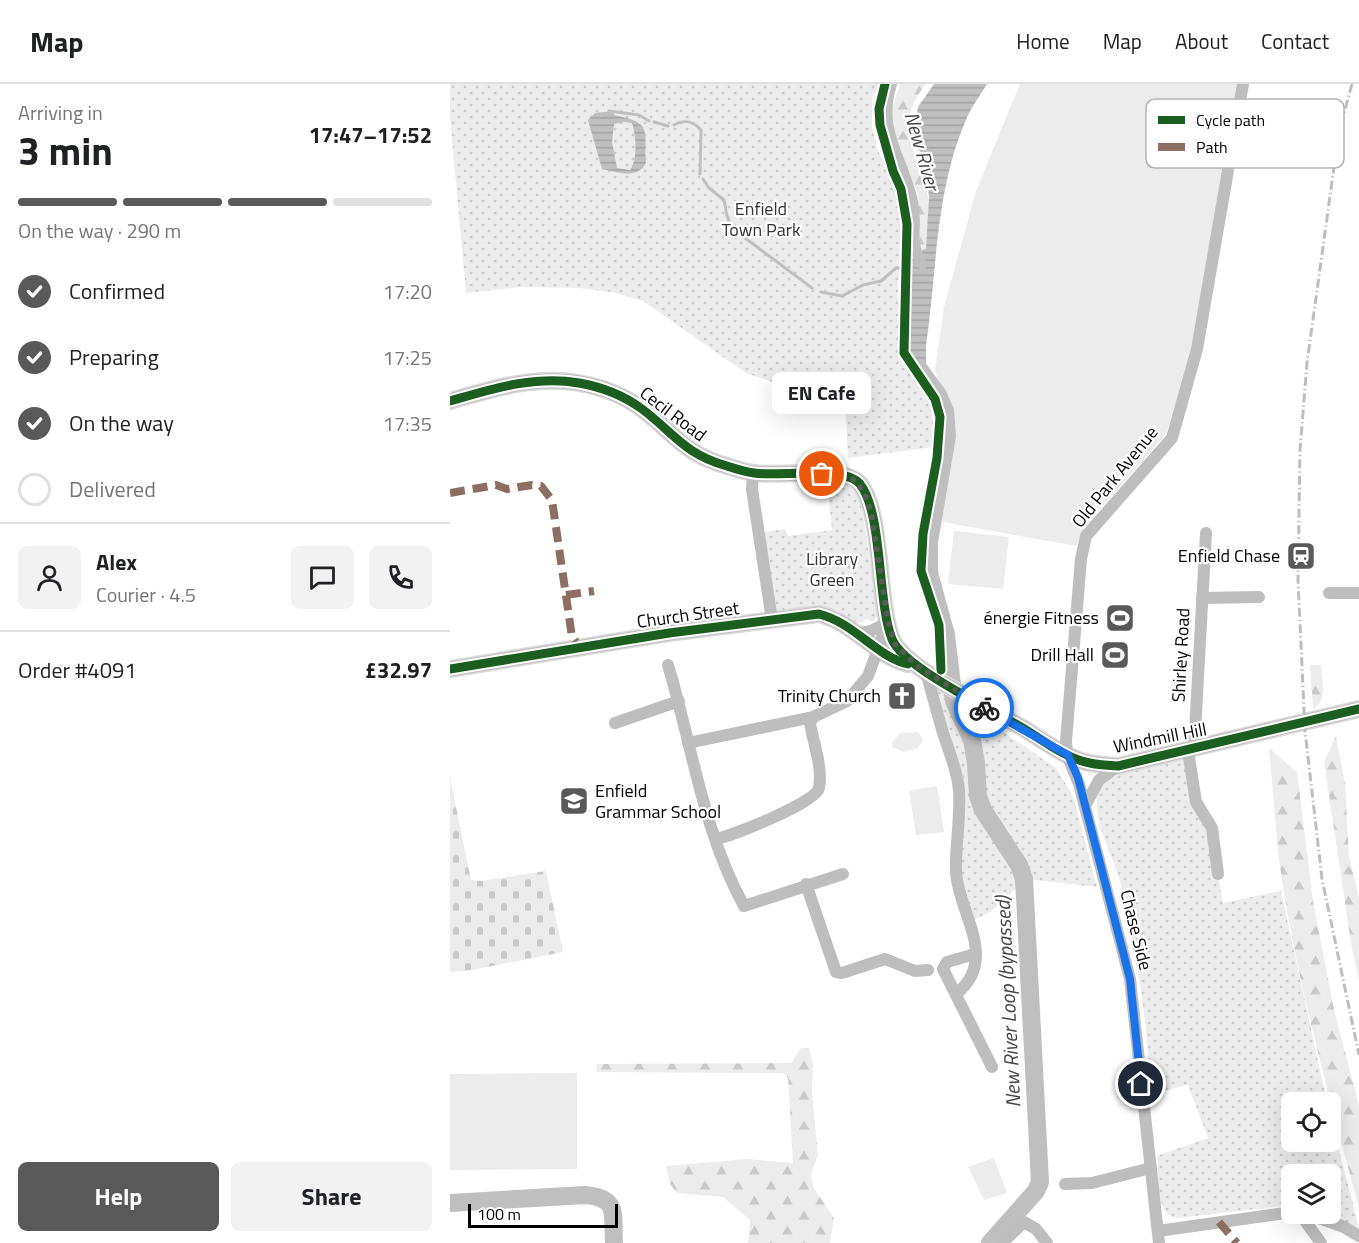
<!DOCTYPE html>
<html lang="en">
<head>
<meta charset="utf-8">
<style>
	body { margin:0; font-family:"Titillium Web",sans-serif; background:#f2f2f2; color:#202124; height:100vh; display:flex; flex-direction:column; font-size:22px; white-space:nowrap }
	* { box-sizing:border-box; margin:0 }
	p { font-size:20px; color:#757577 }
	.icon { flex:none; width:33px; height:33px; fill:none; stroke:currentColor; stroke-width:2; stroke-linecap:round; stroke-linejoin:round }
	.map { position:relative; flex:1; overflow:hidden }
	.panel { display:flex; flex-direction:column; background:#fff; width:450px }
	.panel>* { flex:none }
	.tools { position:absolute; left:831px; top:1008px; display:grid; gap:12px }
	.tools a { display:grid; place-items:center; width:60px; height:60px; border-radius:9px; background:#fff; box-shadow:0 6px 24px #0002; font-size:30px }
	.scale { position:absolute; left:18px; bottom:15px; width:150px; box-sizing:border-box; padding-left:6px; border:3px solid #000; border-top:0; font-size:16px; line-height:21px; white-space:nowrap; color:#000; -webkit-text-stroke:4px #fff; paint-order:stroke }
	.pin { position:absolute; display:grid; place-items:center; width:51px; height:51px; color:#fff; margin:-26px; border:3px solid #fff; border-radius:50%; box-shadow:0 2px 6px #0007 }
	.courier { position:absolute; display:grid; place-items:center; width:60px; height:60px; margin:-30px; border:4px solid #1a73e8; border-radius:50%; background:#fff; color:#222; box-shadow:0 2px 8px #0007 }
	.bubble { position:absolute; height:42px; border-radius:9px; background:#fff; box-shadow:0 6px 24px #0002; font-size:20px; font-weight:700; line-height:42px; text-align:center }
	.summary em { font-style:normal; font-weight:700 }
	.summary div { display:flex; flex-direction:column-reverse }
	.summary { display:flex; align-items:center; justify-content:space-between; height:102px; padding:0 18px }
	h1 { font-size:39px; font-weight:700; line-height:45px }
	.bar { display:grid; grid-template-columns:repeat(4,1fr); gap:9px 6px; align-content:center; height:72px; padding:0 18px }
	.bar i { height:8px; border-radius:4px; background:#e0e0e0 }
	.bar .current { background:#595959 }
	.bar p { grid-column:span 4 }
	.line { display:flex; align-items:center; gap:15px; padding:0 18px; border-top:2px solid #e0e0e0 }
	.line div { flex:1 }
	.round { display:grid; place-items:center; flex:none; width:63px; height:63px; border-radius:9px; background:#f2f2f2 }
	ol { padding:0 18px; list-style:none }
	li { display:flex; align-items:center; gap:18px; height:66px }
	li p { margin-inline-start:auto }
	li .icon { padding:6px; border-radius:50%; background:#595959; color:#fff; stroke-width:4 }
	li:last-child { color:#757577 }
	li i { width:33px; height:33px; border:3px solid #e0e0e0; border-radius:50% }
	.primary-button { display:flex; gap:12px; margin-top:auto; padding:12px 18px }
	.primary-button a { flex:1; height:69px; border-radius:9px; background:#595959; color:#fff; font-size:24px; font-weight:700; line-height:69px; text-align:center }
	.primary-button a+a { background:#f2f2f2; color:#202124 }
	header { display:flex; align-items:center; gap:36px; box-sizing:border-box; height:84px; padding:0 30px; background:#fff; border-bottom:2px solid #e0e0e0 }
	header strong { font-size:28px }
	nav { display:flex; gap:33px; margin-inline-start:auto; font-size:21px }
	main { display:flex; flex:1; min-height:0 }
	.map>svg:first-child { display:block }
	.grass { fill:#ececec }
	.forest { fill:url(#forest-firs) }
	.cemetery { fill:url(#cemetery-stones) }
	.park { fill:url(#park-dots) }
	.water { fill:url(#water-rules); fill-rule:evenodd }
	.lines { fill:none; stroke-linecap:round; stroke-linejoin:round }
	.stream { stroke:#bfbfbf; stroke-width:3 }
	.canal { stroke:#bfbfbf; stroke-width:10 }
	.river { stroke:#bfbfbf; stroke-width:18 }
	.major-casing { stroke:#dbdbdb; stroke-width:18 }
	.minor { stroke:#bebebe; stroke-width:12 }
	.major { stroke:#bebebe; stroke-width:15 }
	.rail { stroke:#bebebe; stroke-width:3; stroke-dasharray:9 3 1.5 3; stroke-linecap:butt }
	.quiet { stroke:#8d6e63; stroke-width:8; stroke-dasharray:15 8; stroke-linecap:butt }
	.cycleway-casing { stroke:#fff; stroke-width:13 }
	.cycleway { stroke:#1b5e20; stroke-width:9 }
	.done { stroke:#595959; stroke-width:6; stroke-dasharray:0 10.8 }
	.route { stroke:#1a73e8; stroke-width:8 }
	.labels { text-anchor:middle; stroke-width:4.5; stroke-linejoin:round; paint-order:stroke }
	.park-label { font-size:18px; fill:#333; stroke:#fff }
	.street-label { font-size:18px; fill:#000; stroke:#fff }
	.poi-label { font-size:18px; fill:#000; stroke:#fff; text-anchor:end }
	.water-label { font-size:20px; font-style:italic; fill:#444; stroke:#fff }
	.key { fill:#fff; stroke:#b2b2b2; stroke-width:1.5 }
	.key-label { font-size:16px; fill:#000 }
</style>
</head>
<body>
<header>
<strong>Map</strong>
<nav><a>Home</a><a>Map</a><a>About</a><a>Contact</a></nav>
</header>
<main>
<section class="panel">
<div class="summary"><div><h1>3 min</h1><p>Arriving in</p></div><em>17:47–17:52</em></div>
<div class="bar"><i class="current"></i><i class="current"></i><i class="current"></i><i></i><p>On the way · 290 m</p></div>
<ol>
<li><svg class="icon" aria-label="check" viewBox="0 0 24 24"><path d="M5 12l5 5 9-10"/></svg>Confirmed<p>17:20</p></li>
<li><svg class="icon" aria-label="check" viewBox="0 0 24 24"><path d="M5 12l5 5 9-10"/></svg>Preparing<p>17:25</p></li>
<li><svg class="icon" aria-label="check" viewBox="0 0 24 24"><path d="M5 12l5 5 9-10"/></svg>On the way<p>17:35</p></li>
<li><i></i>Delivered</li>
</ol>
<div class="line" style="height:108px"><a class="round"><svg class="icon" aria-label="person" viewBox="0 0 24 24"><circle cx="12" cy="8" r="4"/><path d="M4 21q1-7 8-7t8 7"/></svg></a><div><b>Alex</b><p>Courier · 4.5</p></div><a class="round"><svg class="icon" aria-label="chat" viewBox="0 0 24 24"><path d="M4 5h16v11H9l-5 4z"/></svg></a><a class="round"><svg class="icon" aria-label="phone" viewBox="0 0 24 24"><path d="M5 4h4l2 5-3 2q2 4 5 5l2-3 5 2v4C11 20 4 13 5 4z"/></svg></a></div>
<div class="line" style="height:78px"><div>Order #4091</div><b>£32.97</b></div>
<div class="primary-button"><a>Help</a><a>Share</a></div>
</section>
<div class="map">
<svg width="909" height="1159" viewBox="0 0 909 1159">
	<defs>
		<pattern id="forest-firs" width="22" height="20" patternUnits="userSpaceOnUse" patternTransform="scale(1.5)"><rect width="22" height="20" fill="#ececec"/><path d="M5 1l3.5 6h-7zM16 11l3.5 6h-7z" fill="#c9c9c9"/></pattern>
		<pattern id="cemetery-stones" width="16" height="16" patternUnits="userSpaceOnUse" patternTransform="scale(1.5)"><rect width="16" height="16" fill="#ececec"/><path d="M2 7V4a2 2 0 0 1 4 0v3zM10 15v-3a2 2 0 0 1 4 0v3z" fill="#c9c9c9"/></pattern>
		<pattern id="park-dots" width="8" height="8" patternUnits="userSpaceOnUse" patternTransform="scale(1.5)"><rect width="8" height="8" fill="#ececec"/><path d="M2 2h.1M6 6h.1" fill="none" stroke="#c9c9c9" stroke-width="1.8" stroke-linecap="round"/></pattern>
		<pattern id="water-rules" width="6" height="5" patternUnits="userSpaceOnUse" patternTransform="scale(1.5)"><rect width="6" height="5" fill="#bfbfbf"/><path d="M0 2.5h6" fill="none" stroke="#a2a2a2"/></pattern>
	</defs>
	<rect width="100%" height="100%" fill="#fff"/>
	<g class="grass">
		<polygon points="570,0 787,0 785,26 739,277 716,350 634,444 626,462 492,438 492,424 504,350 501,328 485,287 494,223 526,107"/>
		<polygon points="504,447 559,453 553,505 498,500"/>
		<polygon points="468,648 473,655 468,664 454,668 442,663 442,658 450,649"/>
		<polygon points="487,702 494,748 466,751 459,707"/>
		<polygon points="127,989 127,1085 0,1086 0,990"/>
		<polygon points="544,1074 557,1109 534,1116 518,1083"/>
	</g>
	<g class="forest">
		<path d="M450 0H476C441 43 470 68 478 113 481 129 477 149 476 165L470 168 468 110 445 56 442 25Z"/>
		<path d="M860 581H871C872 595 878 618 863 625Z"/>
		<polygon points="886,652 895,700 899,773 909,813 909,896 901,859 874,678"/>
		<path d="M819 664 847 688 863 817 884 926 909 1021V1123C879 1014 846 894 830 782 825 743 823 703 819 664Z"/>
		<polygon points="351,964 359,964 363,979 362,1009 368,1071 361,1090 363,1103 384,1134 380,1159 298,1159 300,1136 273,1113 227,1109 220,1100 216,1082 298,1075 343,1079 338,994 333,989 147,988 146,980 341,979"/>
	</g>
	<polygon class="cemetery" points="0,693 21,796 31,797 96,787 113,868 22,886 0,888"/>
	<g class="park">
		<polygon points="0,0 430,0 422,13 422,44 428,67 450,107 452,144 448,204 450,268 454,277 482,315 484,363 398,374 395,312 322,298 296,289 193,217 166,209 128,204 71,203 16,209 0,33"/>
		<polygon points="393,399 405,405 411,416 428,531 423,538 417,535 410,539 369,522 325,527 314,448 335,445 338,452 382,446 377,400"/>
		<polygon points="483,600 606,684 623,712 647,803 577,795 539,829 524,836 508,789 512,698 503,661 488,622"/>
		<path d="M734 674 758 743 763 789 769 797 773 819 831 807 877 1018H842V1058H880L881 1035 909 1144 875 1130H880V1090H842L841 1121 727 1134C704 1131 709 1091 707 1072L758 1054 738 1001 700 1010C699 938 685 867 670 797 664 772 634 725 653 701 664 686 715 679 734 674Z"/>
	</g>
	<g class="water">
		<path d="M484 0H537C530 12 521 23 516 36 485 107 487 187 476 262V280L469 285 456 263 459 169 476 165 479 113 474 71 462 60 468 23Z"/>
		<path d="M164 27V31C203 39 194 45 196 79 187 96 167 88 152 85L138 36 145 29ZM175 38 182 39C186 51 188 76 180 86L167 84 162 58 164 40Z"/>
	</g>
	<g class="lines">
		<g class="stream">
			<polyline points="159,27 189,31 199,37"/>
			<polyline points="204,38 218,42"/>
			<path d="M224 41C235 35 243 37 251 46L250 90"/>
			<polyline points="253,95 259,104 274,116 276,126"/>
			<polyline points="276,128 280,141 284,144"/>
			<polyline points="287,148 362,204"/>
			<polyline points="371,208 392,212 413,201 431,197 446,184 462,185"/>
		</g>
		<path class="canal" d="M442 0C427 47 453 73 463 117 469 144 458 152 472 181"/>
		<g class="river">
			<polyline points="469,285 488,311 495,327 497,352 479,458 479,489 496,551 504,617 522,656 526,679 528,712 533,726 569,781 574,795 590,1098 586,1107 540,1159"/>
			<path d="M0 1119 135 1111C170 1114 162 1130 164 1159"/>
		</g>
		<g class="major-casing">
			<g id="major">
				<path d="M0 317C42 305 85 291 129 299 152 303 173 311 192 325 224 349 234 370 277 382 286 385 295 388 304 389 329 393 394 381 410 400 433 429 427 517 442 555 454 585 547 628 576 646 594 657 612 671 632 677 643 681 656 681 668 682L909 625"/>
				<path d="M0 585 219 549 369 530C405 539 425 572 458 580"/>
			</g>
		</g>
		<g class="minor">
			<polyline points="303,389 302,405 322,536"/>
			<polyline points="879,509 909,509"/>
			<polyline points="752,514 809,513"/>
			<polyline points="410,549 421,547 438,538"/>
			<path d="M218 581C242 661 253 748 294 822L393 790"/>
			<path d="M476 587C481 607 487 628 493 649 499 668 507 685 509 706 511 733 505 761 506 788 508 829 550 875 506 910"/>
			<polyline points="165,639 229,617"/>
			<polyline points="238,659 363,633 397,617 418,592 438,538"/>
			<polyline points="744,665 756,449"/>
			<polyline points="738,667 746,718 762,744 768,790"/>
			<polyline points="635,722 649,696 668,682"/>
			<path d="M267 755C283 751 366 719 369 704 373 684 363 658 360 639L363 633"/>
			<polyline points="356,800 386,888 392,889 435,875 465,887 478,886"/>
			<polyline points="525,870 497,878 493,885 542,983"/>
			<polyline points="615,1100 642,1099 701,1084"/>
			<polyline points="850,1130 871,1159"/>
			<polyline points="858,1130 894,1143 909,1152"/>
			<polyline points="708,1147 842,1128"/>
			<polyline points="552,1159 574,1138 586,1145 597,1159"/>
			<polyline points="709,1159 680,895 629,700 617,671 616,657 631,475 636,452 722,354 747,265 793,0"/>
		</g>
		<use href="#major" class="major"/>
		<polyline class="rail" points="902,0 889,47 857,279 850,366 848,496 855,647 872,795 909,971"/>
		<g class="quiet">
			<polyline points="0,409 46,401 57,405 82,401 91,402 102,416 122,553 126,558"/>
			<polyline points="116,511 144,507"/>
			<polyline points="769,1138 787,1159"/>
		</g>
		<g class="cycleway-casing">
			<g id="cycleway">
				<polyline points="435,0 429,25 430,41 443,87 451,105 457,140 454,269 485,315 490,333 487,374 473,450 471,487 489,541 491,586"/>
				<path d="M0 317C42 305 85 291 129 299 152 303 173 311 192 325 224 349 234 370 277 382 286 385 295 388 304 389 329 393 394 381 410 400 433 429 427 517 442 555 454 585 547 628 576 646 594 657 612 671 632 677 643 681 656 681 668 682L909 625"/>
				<path d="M0 585 219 549 369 530C405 539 425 572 458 580"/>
			</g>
		</g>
		<use href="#cycleway" class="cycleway"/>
	</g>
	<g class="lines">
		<polyline class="done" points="372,390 401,393 414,408 421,428 438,538 445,560 467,582 534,624"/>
		<polyline class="route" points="534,624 618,671 628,694 680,895 691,1000"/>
	</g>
	<defs>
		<g id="station-square" transform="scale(1.5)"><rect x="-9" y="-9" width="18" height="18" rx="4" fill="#595959" stroke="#fff"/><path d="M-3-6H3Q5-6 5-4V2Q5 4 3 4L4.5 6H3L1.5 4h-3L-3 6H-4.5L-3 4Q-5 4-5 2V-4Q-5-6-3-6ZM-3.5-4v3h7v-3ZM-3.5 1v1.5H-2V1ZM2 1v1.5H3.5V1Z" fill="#fff"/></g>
		<g id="stadium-square" transform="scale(1.5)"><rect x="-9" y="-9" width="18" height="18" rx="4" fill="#595959" stroke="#fff"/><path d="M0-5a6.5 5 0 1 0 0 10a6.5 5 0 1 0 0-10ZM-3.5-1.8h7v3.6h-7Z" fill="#fff"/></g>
		<g id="church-square" transform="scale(1.5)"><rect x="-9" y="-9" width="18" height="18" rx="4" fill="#595959" stroke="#fff"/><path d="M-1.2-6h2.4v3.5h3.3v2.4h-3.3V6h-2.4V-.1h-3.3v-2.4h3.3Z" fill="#fff"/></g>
		<g id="school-square" transform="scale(1.5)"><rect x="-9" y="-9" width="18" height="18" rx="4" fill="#595959" stroke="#fff"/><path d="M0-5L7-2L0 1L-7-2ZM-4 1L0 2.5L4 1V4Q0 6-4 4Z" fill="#fff"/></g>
	</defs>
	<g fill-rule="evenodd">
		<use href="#station-square" x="851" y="472"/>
		<use href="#stadium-square" x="670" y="534"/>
		<use href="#stadium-square" x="665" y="571"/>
		<use href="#church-square" x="452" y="612"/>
		<use href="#school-square" x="124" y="717"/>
	</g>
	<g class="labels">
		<g class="park-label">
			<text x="311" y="131">Enfield<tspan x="311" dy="21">Town Park</tspan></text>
			<text x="382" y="481">Library<tspan x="382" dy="21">Green</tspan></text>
		</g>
		<g class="street-label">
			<text transform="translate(223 330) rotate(37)" y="6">Cecil Road</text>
			<text transform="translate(665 393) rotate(-51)" y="6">Old Park Avenue</text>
			<text transform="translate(238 531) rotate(-8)" y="6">Church Street</text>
			<text transform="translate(731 571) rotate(-87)" y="6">Shirley Road</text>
			<text transform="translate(710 654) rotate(-11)" y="6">Windmill Hill</text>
			<text transform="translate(686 846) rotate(76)" y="6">Chase Side</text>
		</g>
		<g class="poi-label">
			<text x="830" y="478">Enfield Chase</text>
			<text x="649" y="540">énergie Fitness</text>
			<text x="644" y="577">Drill Hall</text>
			<text x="431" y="618">Trinity Church</text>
			<text x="145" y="713" text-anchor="start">Enfield<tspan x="145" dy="21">Grammar School</tspan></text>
		</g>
		<g class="water-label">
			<text transform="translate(472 67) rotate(74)" y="7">New River</text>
			<text transform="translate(558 918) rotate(-93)" y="7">New River Loop (bypassed)</text>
		</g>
	</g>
	<rect x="696" y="15" width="198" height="69" rx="9" class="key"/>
	<rect x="708" y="32" width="27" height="8" fill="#1b5e20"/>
	<rect x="708" y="59" width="27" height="8" fill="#8d6e63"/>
	<g class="key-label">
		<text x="746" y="42">Cycle path</text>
		<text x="746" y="69">Path</text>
	</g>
</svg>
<div class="tools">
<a><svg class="icon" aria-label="locate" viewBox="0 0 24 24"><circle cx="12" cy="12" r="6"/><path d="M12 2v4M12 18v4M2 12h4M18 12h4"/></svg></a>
<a><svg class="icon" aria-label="layers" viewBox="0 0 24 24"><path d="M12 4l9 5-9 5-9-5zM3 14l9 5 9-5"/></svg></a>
</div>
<div class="scale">100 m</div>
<div class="pin" style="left:372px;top:390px;background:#ea580c"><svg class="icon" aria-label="bag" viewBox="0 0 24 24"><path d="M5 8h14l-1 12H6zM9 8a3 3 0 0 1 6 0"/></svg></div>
<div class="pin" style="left:691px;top:1000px;background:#1f2937"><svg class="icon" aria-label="home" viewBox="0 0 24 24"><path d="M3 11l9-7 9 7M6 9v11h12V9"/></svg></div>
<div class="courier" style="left:534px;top:624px"><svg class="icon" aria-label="bike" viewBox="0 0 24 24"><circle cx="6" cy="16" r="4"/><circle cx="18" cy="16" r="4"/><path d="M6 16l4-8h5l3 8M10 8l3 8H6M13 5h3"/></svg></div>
<div class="bubble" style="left:322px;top:288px;width:99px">EN Cafe</div>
</div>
</main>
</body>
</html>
